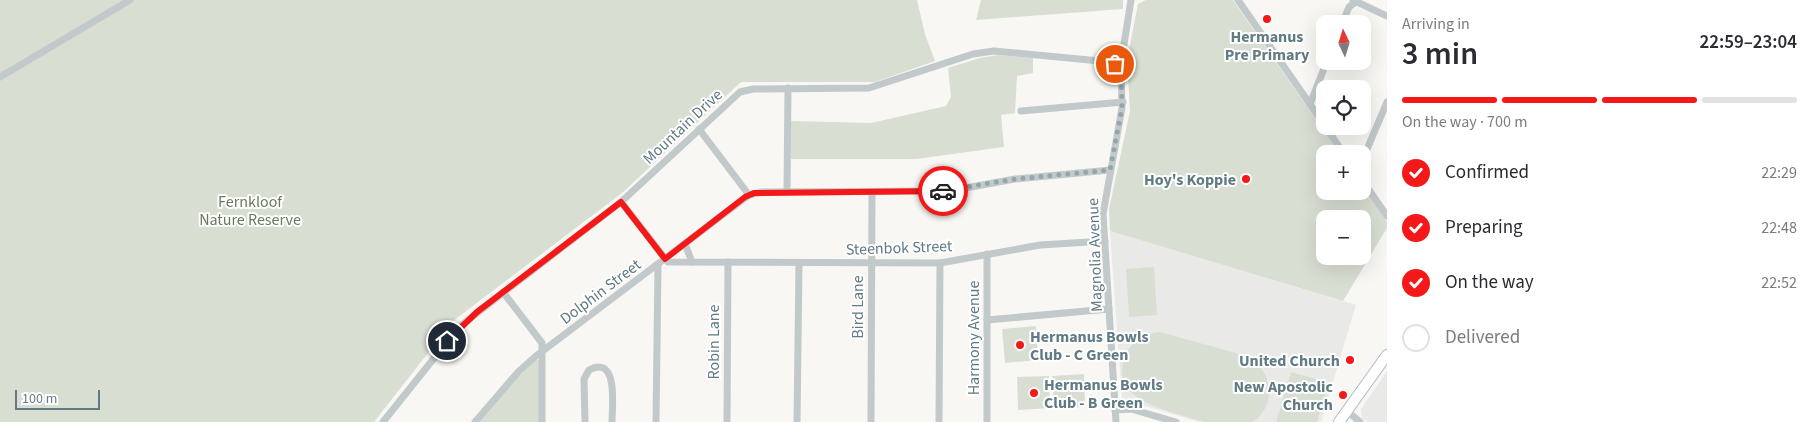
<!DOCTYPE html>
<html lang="en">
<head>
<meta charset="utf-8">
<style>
	body { margin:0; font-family:"Source Sans 3",sans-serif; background:#f7f7f7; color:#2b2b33; height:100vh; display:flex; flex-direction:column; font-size:19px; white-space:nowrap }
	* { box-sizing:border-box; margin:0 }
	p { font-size:16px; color:#7c7c81 }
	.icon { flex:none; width:28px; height:28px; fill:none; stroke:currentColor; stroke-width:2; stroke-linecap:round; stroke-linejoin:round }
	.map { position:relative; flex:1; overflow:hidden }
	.sheet { display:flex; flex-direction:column; background:#fff; width:425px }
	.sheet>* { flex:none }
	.needle { width:32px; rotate:356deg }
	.buttons { position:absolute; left:1316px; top:15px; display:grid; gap:10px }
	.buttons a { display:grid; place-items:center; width:55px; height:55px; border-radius:10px; background:#fff; box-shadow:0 5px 20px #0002; font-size:25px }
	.scale { position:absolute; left:15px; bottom:12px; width:85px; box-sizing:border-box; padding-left:5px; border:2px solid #607b83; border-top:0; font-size:14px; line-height:18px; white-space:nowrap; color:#607b83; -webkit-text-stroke:4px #fff; paint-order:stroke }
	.pin { position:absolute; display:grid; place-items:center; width:42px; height:42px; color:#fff; margin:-21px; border:2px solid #fff; border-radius:50%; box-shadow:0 1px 5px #0007 }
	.courier { position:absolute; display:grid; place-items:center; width:50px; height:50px; margin:-25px; border:4px solid #f51819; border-radius:50%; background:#fff; color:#222; box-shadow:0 1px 6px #0007 }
	.headline em { font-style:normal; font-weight:600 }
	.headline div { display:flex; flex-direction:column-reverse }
	.headline { display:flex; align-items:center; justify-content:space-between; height:85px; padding:0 15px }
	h1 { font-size:32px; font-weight:600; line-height:38px }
	.bar { display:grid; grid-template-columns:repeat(4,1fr); gap:8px 5px; align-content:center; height:60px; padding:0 15px }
	.bar i { height:6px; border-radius:4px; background:#e1e1e2 }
	.bar .selected { background:#f51819 }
	.bar p { grid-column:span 4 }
	ol { padding:0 15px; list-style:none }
	li { display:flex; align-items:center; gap:15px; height:55px }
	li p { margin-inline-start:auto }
	li .icon { padding:5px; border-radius:50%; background:#f51819; color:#fff; stroke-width:4 }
	li:last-child { color:#7c7c81 }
	li i { width:28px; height:28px; border:2px solid #e1e1e2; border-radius:50% }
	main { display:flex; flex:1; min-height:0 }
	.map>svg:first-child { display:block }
	.built { fill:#e9e9e8 }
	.green { fill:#d9ded3; fill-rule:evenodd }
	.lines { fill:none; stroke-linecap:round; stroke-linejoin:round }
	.primary-casing { stroke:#b3bbbe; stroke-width:12 }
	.street { stroke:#c2c9cb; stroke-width:7 }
	.primary { stroke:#fff; stroke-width:10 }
	.done { stroke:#95a6ab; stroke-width:5; stroke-dasharray:0 9 }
	.route { stroke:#f51819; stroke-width:6 }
	.poi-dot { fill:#f51819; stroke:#fff; stroke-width:2 }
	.labels { text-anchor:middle; stroke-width:4; stroke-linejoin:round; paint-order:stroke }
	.poi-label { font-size:16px; font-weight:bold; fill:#607b83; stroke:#fff; text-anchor:end }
	.street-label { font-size:16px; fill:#607b83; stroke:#fff }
	.park-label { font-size:16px; fill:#6b7a5f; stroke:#fff }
</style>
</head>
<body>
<main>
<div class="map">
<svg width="1387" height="422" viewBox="0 0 1387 422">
	<rect width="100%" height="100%" fill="#f8f7f4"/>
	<g class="built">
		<polygon points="1110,231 1356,305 1321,422 1199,422 1122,399"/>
		<polygon points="1387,371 1387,422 1368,422 1362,418 1361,409"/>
	</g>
	<g class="green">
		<polygon points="0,0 917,0 925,34 935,61 875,82 741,82 622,193 453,321 374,422 0,422"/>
		<polygon points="981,0 1123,0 1123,9 976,20"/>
		<path d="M1146 0H1233L1340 154H1325V191H1362L1363 187 1387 222V228L1343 301 1110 231 1109 209 1130 111 1127 60 1138 4ZM1325 219H1362V256H1325Z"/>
		<polygon points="998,55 1033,58 1033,73 1017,76 1015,113 1001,115 1004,147 916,159 791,159 791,121 871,123 946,106 951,97 948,68 980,58"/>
		<polygon points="1154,267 1157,315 1129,317 1126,269"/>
		<polygon points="1036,326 1038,360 1005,363 1002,329"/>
		<path d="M1160 332 1243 355C1272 366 1279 403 1253 422 1237 422 1222 422 1207 422 1197 421 1186 416 1177 414 1149 405 1109 394 1126 354 1132 341 1145 333 1160 332Z"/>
		<polygon points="536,360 539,360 539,422 478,422 515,379"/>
		<polygon points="1291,372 1329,383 1317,422 1276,422"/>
		<polygon points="1084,374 1085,407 1054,408 1052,376"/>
		<polygon points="1049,376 1050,408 1018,410 1017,377"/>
	</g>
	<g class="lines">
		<g class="primary-casing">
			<polyline id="primary" points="1339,422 1387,355"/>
		</g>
		<g class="street">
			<polyline points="1238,0 1325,126"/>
			<polyline points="1353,0 1387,16"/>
			<polyline points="1342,24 1349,7 1358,0"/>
			<polyline points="0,77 130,0"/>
			<polyline points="1310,104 1327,61"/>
			<polyline points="1021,111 1123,102"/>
			<polyline points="1325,126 1344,154"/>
			<polyline points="699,129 749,195"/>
			<polyline points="1362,161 1387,102"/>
			<polyline points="1362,180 1387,216"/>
			<polyline points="787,191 788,88"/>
			<polyline points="621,202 668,262 940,263 1040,245 1105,241"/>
			<polyline points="685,244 692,262"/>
			<polyline points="987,254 987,422"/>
			<polyline points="503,292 542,343 542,422"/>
			<polyline points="987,320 1109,309"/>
			<polyline points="1115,410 1131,409 1176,422"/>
			<polyline points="1347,411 1360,422"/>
			<polyline points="383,422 459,327 621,202 740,92 753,89 869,88 973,54 994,51 1121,63"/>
			<polyline points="475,422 519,371 536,356 749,195 762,192 949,191 1015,179 1110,170"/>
			<path d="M585 422 584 379 589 370C619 354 612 407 612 422"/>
			<polyline points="656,422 658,265"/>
			<polyline points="727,422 728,262"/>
			<polyline points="797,422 799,263"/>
			<polyline points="871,422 872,192"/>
			<polyline points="939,422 940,263"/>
			<polyline points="1116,422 1103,214 1122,108 1121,63 1131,0"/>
		</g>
		<use href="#primary" class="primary"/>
	</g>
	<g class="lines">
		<polyline class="done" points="943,191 1015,179 1110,170 1122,108 1121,63 1115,64"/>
		<polyline class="route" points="447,341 477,312 621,202 665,259 745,197 754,193 943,191"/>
	</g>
	<g class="poi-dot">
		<circle cx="1267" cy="19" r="5"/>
		<circle cx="1246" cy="179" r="5"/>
		<circle cx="1020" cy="345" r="5"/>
		<circle cx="1350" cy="360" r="5"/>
		<circle cx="1034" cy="393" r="5"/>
		<circle cx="1343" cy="395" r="5"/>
	</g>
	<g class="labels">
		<g class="poi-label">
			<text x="1267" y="42" text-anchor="middle">Hermanus<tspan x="1267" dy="18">Pre Primary</tspan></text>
			<text x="1236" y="185">Hoy's Koppie</text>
			<text x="1030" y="342" text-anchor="start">Hermanus Bowls<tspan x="1030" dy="18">Club - C Green</tspan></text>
			<text x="1340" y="366">United Church</text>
			<text x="1044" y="390" text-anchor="start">Hermanus Bowls<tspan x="1044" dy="18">Club - B Green</tspan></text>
			<text x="1333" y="392">New Apostolic<tspan x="1333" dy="18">Church</tspan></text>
		</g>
		<g class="street-label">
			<text transform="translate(682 126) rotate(-43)" y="6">Mountain Drive</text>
			<text transform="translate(899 247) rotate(-2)" y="6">Steenbok Street</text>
			<text transform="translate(1094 255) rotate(-92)" y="6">Magnolia Avenue</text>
			<text transform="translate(600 291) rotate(-37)" y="6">Dolphin Street</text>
			<text transform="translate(857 307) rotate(-90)" y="6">Bird Lane</text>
			<text transform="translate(973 338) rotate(-90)" y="6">Harmony Avenue</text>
			<text transform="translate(713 342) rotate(-90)" y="6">Robin Lane</text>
		</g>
		<g class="park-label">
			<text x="250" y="207">Fernkloof<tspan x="250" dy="18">Nature Reserve</tspan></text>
		</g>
	</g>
</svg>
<div class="buttons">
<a><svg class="needle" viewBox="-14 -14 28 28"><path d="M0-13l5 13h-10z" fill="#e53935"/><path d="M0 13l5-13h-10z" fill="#7c7c81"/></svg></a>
<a><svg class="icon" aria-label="locate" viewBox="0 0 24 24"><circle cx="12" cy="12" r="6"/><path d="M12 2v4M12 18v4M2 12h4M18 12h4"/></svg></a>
<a>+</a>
<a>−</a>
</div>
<div class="scale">100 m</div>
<div class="pin" style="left:1115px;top:64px;background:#ea580c"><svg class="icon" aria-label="bag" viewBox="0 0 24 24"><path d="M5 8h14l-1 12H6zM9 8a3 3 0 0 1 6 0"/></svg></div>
<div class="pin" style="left:447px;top:341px;background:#1f2937"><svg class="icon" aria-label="home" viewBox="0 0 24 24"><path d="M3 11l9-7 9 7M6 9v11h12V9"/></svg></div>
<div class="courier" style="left:943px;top:191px"><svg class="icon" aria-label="car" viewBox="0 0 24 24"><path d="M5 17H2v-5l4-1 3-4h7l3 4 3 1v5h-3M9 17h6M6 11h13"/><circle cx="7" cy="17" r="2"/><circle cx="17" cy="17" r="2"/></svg></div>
</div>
<section class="sheet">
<div class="headline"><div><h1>3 min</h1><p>Arriving in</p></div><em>22:59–23:04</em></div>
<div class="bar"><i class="selected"></i><i class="selected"></i><i class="selected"></i><i></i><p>On the way · 700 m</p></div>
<ol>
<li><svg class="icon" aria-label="check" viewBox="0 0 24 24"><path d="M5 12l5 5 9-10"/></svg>Confirmed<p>22:29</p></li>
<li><svg class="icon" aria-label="check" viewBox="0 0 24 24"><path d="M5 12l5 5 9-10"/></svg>Preparing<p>22:48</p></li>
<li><svg class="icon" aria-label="check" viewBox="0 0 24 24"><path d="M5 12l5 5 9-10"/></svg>On the way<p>22:52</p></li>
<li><i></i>Delivered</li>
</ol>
</section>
</main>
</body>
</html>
